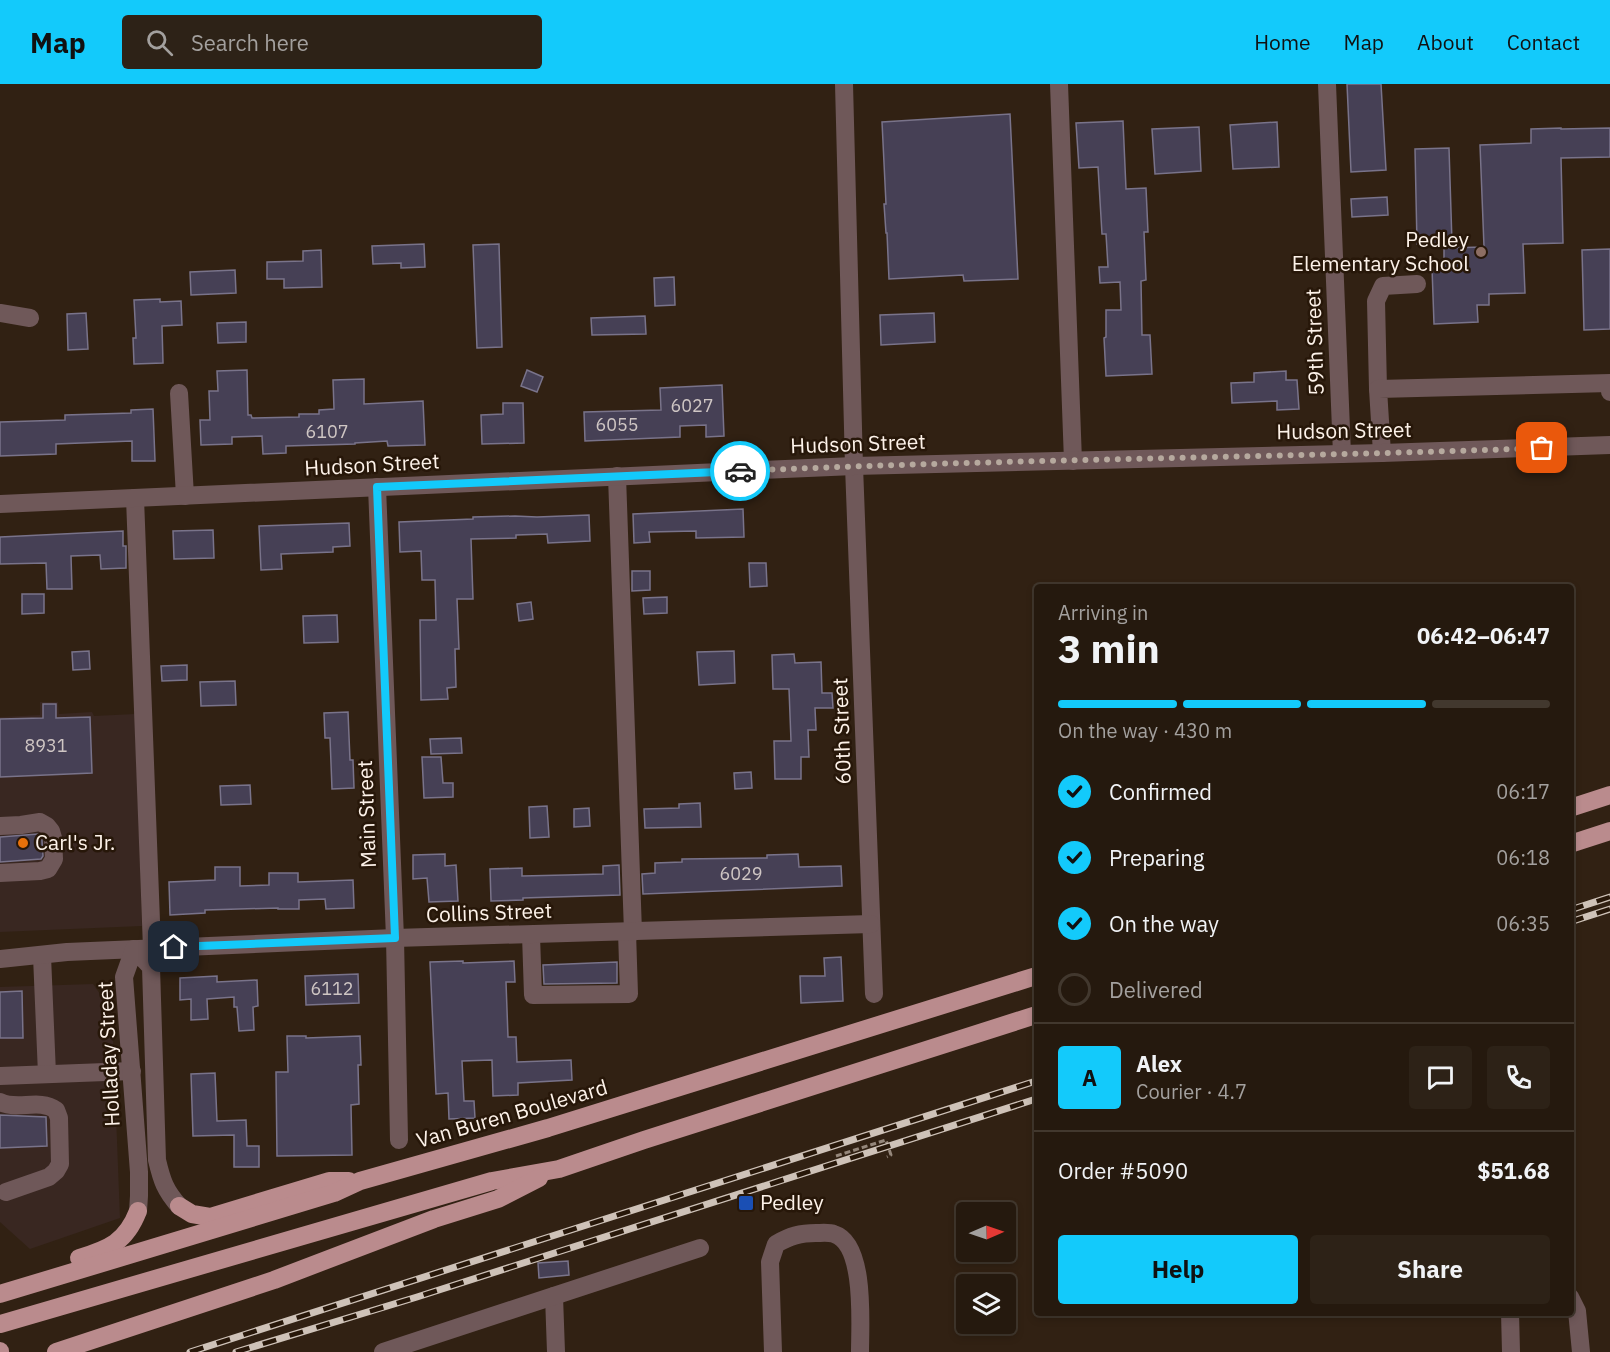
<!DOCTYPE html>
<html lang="en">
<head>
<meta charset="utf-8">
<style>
	body { margin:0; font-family:"IBM Plex Sans",sans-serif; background:#2d2217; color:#f1f3f6; height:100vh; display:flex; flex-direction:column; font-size:22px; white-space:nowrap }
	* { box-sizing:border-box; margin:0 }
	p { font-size:20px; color:#a3a09e }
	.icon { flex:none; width:33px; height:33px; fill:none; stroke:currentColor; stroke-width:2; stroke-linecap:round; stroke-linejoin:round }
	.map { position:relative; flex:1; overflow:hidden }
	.drawer { position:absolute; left:1034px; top:500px; width:540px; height:732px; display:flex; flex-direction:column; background:#25190e; border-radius:6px; box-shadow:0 3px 9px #0003,0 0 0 2px #42382e }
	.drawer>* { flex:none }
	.needle { width:39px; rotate:88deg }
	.fabs { position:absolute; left:956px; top:1118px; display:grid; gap:12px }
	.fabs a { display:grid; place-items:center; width:60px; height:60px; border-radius:6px; background:#25190e; box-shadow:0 3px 9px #0003,0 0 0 2px #42382e; font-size:30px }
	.pin { position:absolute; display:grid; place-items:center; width:51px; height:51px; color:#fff; margin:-26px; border-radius:12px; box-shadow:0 3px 9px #0006 }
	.courier { position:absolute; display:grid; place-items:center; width:60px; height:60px; margin:-30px; border:4px solid #13cafb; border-radius:50%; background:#fff; color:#222; box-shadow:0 2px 8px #0007 }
	.overview em { font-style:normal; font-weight:700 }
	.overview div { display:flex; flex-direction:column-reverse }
	.overview { display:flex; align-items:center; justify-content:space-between; height:102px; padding:0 24px }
	h1 { font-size:39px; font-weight:700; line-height:45px }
	.bar { display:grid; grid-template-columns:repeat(4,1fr); gap:9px 6px; align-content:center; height:72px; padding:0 24px }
	.bar i { height:8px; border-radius:4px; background:#42382e }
	.bar .selected { background:#13cafb }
	.bar p { grid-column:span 4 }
	.line { display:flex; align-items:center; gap:15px; padding:0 24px; border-top:2px solid #42382e }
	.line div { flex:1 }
	.round { display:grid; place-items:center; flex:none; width:63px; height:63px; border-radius:6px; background:#2d2217 }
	ol { padding:0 24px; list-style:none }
	li { display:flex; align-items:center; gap:18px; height:66px }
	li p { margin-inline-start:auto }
	li .icon { padding:6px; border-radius:50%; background:#13cafb; color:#111; stroke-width:4 }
	li:last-child { color:#a3a09e }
	li i { width:33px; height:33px; border:3px solid #42382e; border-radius:50% }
	.action { display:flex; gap:12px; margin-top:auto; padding:12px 24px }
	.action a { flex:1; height:69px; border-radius:6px; background:#13cafb; color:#111; font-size:24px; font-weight:700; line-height:69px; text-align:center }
	.action a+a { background:#2d2217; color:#f1f3f6 }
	header { display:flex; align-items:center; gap:36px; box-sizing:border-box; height:84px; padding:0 30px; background:#13cafb; color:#111 }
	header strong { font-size:28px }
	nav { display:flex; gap:33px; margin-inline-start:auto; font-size:21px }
	.search { width:420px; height:54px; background:#2d2217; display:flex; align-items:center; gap:15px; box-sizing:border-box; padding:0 21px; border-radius:6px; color:#a3a09e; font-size:22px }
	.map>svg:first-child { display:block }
	.commercial { fill:#392721 }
	.building { fill:#464055; stroke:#79738a; stroke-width:1.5 }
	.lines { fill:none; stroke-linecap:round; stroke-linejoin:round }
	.path { stroke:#95877b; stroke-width:3; stroke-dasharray:6 3; stroke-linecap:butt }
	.minor { stroke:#6f5859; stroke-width:18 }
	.major { stroke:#ba8b8d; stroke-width:18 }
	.rail-casing { stroke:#cec2b8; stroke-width:7 }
	.rail { stroke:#271709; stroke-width:4.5; stroke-dasharray:14; stroke-linecap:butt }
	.done { stroke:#b6a99e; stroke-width:6; stroke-dasharray:0 10.8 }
	.route { stroke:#13cafb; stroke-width:8 }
	.education-dot { fill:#8d6e63; stroke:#271709; stroke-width:2 }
	.food-dot { fill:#e8710a; stroke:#271709; stroke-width:2 }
	.transit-dot { fill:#1a4fb4; stroke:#271709; stroke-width:2 }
	.labels { text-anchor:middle; stroke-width:5; stroke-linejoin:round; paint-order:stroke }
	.number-label { font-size:18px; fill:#cfc6c4 }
	.poi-label { font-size:21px; fill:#fdf2e9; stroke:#271709; text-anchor:start }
	.street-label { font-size:21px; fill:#fdf2e9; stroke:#271709 }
</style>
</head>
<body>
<header>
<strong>Map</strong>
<div class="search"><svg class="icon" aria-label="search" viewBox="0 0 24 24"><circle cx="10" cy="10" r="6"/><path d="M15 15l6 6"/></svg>Search here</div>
<nav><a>Home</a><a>Map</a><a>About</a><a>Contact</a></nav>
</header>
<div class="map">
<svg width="1610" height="1268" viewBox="0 0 1610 1268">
	<rect width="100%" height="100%" fill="#312113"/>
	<g class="commercial">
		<polygon points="40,618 58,618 59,630 92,628 94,632 135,630 142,842 0,848 0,633 40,631"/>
		<polygon points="93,900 112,927 120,1134 30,1165 0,1138 0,903"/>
	</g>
	<g class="building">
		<polygon points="1347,0 1381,0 1386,86 1351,88"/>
		<polygon points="1010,30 1018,195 964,197 963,191 889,195 887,149 886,149 884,120 886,120 882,38"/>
		<polygon points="1123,37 1126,105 1146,104 1148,148 1144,148 1146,196 1141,197 1142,251 1150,251 1152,290 1106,292 1104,254 1106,253 1106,226 1121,226 1120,198 1100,199 1099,183 1108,183 1106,150 1102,150 1098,83 1079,84 1076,39"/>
		<polygon points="1277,38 1279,83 1233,85 1230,41"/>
		<polygon points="1199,43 1201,87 1155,90 1152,45"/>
		<polygon points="1561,44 1561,45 1610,44 1610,73 1561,74 1563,159 1523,160 1525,209 1489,210 1489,221 1477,221 1478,238 1434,240 1432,184 1444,184 1444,164 1484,163 1480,61 1531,59 1531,45"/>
		<polygon points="1449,64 1452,159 1417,160 1415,65"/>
		<polygon points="1387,113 1388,131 1352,133 1351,115"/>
		<polygon points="424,160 425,183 401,184 401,179 373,180 372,162"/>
		<polygon points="499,160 502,263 477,264 473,161"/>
		<polygon points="1610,165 1610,245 1584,246 1582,166"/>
		<polygon points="321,166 322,203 284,204 284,195 267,195 267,178 303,177 303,167"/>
		<polygon points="235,186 236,209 191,211 190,188"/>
		<polygon points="674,193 675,221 655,222 654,194"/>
		<polygon points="160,215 160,218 181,217 182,241 162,242 163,279 134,280 133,254 136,254 134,216"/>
		<polygon points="86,229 88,265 68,266 67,230"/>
		<polygon points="934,229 935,258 881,261 880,231"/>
		<polygon points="645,232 646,250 592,251 591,234"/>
		<polygon points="246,238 246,258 218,259 217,239"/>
		<polygon points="247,286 248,331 251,331 252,334 299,333 299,330 319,330 319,326 334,325 333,296 364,295 364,320 423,317 425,361 388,362 387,357 355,359 355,360 286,362 286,369 263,370 262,352 232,353 232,360 201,361 200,336 210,336 209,307 218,307 217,287"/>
		<polygon points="527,286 543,293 537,308 521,302"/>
		<polygon points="1286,287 1286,296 1297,296 1299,325 1277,326 1277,317 1232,319 1231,299 1254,298 1254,289"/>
		<polygon points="722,301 724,352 706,353 706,341 680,342 680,353 585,357 584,328 661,326 660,304"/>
		<polygon points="503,319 523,319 524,359 482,360 481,331 503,330"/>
		<polygon points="153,325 155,377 132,377 132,357 56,360 56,370 0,372 0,338 65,336 65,331 131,329 131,326"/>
		<polygon points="743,425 744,453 696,454 696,447 649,448 650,458 634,459 633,430"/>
		<polygon points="589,431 590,457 548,459 547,450 516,451 516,454 471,455 473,515 457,515 459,565 455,565 456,603 447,604 448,615 421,616 420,536 436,536 435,496 422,496 421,467 400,468 399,438 473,435 473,433 515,432 537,433"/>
		<polygon points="349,439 350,462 333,463 333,468 281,470 282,485 261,486 259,442"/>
		<polygon points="213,446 214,474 174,475 173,447"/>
		<polygon points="123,447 123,462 126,462 126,484 101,485 100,471 71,472 72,505 47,505 46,479 0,480 0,453"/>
		<polygon points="749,479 766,479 767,502 750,503"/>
		<polygon points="632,487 650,487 650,506 632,507"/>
		<polygon points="22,510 44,510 44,529 22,530"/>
		<polygon points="667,513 667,529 644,530 643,514"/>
		<polygon points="531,518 533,535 519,537 517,520"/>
		<polygon points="337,531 338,558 304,559 303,532"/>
		<polygon points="89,567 90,585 73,586 72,568"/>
		<polygon points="734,567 735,599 699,601 697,568"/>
		<polygon points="794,570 795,579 821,578 822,609 832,609 833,624 815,624 816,646 808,646 809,673 801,673 801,695 775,695 774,657 791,657 789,605 773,605 772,571"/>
		<polygon points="187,581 187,596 162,597 161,582"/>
		<polygon points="235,597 236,621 201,622 200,598"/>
		<polygon points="43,620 56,620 56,634 90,633 92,689 0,693 0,635 43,634"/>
		<polygon points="348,628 350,676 353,676 354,704 332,705 330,654 325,654 324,629"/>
		<polygon points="461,654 462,669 431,670 430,655"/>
		<polygon points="422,673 441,673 443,699 453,699 453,713 424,714"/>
		<polygon points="751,688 752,704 735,705 734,689"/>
		<polygon points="250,701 251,720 221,721 220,702"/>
		<polygon points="700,719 701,743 645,744 644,725 679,724 679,720"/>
		<polygon points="547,722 549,753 530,754 529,723"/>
		<polygon points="589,724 590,742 574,743 574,725"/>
		<polygon points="38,750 42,756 43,772 41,775 0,778 0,753"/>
		<polygon points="445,770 445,782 456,781 458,817 429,818 427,794 413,795 413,771"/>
		<polygon points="798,770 799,783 841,782 842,802 643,810 642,790 655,789 655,779 682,778 682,775 767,774 767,771"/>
		<polygon points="619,781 620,811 523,814 523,816 491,817 490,785 522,784 522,792 566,791 603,790 603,782"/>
		<polygon points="215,783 240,783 240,802 269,801 269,789 298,789 298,798 353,796 354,824 326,825 325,815 299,816 299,825 278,825 278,824 205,826 205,829 170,831 169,798 215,796"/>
		<polygon points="841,873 843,917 801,919 800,892 825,892 824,874"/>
		<polygon points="463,877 463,879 514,877 515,898 506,898 508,953 516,953 517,978 571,976 572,996 518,999 518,1011 493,1012 492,976 462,977 464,1017 474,1017 475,1034 449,1035 448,1009 436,1010 430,878"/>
		<polygon points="617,878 617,899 544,900 543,881"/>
		<polygon points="358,890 359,919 306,921 305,892"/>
		<polygon points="217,892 217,898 257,896 258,922 253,923 254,946 239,947 237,923 234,923 234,913 207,915 208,935 191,936 191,915 180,916 180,894"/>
		<polygon points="22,907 23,954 0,954 0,908"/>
		<polygon points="287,952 306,952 306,954 360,952 361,981 358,981 359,1020 351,1021 352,1071 277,1072 276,988 288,988"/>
		<polygon points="215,989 217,1037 246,1036 247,1062 259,1062 259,1083 234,1083 234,1051 193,1052 191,990"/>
		<polygon points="0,1031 46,1033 47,1062 0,1064"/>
		<polygon points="568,1177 569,1191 539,1194 538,1179"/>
	</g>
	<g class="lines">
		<polyline class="path" points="836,1072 886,1056 891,1071 887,1073"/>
		<g class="minor">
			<polyline points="844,0 854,382 874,910"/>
			<polyline points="1059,0 1073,377"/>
			<polyline points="1327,0 1342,370"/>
			<polyline points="0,229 30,234"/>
			<polyline points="1378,305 1376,217 1383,202 1417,200"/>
			<polyline points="179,309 185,412"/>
			<polyline points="1382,369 1378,305 1610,299 1610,308"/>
			<polyline points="617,392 633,848"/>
			<polyline points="377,403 395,854 399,1056"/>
			<polyline points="135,414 152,864"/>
			<polyline points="0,420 854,382 1382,369 1610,361"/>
			<polyline points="0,742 21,741 40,738 47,742 51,747 53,754 54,775 48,785 40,787 0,789"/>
			<polyline points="531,851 533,911 629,910 627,848"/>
			<polyline points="42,872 47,990"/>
			<polyline points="0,875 67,868 395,854 871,840"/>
			<polyline points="0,992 132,987"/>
			<path d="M0 1018C17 1027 39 1014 56 1026L59 1034 60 1080 56 1087 49 1093 6 1108"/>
			<path d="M138 1127 139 1112V1088L124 893 134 865 151 883 157 1076C162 1097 165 1106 179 1122"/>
			<polyline points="554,1212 556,1268"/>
			<polyline points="1570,1213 1577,1227 1581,1268"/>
			<polyline points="1510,1228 1511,1268"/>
			<polyline points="383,1268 700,1164"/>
			<path d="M773 1268 770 1178 776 1160C790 1152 800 1149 816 1149 821 1149 829 1148 834 1150 866 1160 860 1241 860 1268"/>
		</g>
		<g class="major">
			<polyline points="1570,724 1610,711"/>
			<polyline points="1570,760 1610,747"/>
			<polyline points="179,1122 192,1130 210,1133 329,1097 349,1097"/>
			<path d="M79 1174C109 1165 126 1158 138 1127"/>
			<polyline points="0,1210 334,1109 360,1097 548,1044 1036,892"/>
			<polyline points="0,1240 492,1097 559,1085 644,1056 1036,931"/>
			<polyline points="0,1267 0,1268"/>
			<polyline points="56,1268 274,1196 434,1135 498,1115 539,1094"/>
		</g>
		<g class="rail-casing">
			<g id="rail">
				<polyline points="1570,826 1610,813"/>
				<polyline points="1570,838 1610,825"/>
				<polyline points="190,1268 1036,997"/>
				<polyline points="236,1268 417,1213 1036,1015"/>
			</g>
		</g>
		<use href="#rail" class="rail"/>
	</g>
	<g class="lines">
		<path class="done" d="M740 387C1007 375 1275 374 1542 364"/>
		<polyline class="route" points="174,863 395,854 377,403 740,387"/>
	</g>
	<circle class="education-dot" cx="1481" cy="168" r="6"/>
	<circle class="food-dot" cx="23" cy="759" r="6"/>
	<rect class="transit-dot" x="738" y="1111" width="16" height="16" rx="3"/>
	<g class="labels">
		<g class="number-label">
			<text x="692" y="328">6027</text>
			<text x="617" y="347">6055</text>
			<text x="327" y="354">6107</text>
			<text x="46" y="668">8931</text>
			<text x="741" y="796">6029</text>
			<text x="332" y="911">6112</text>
		</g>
		<g class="poi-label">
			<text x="1469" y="163" text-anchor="end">Pedley<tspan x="1469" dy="24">Elementary School</tspan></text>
			<text x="35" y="766">Carl's Jr.</text>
			<text x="760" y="1126">Pedley</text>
		</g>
		<g class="street-label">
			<text transform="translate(1315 258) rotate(-92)" y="7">59th Street</text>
			<text transform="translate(1344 347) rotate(-1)" y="7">Hudson Street</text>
			<text transform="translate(858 360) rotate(-2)" y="7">Hudson Street</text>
			<text transform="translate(372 381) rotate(-3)" y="7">Hudson Street</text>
			<text transform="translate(842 647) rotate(-92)" y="7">60th Street</text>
			<text transform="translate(367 730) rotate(-92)" y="7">Main Street</text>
			<text transform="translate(489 829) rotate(-2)" y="7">Collins Street</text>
			<text transform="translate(109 970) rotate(-93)" y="7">Holladay Street</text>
			<text transform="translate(512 1030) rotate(-16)" y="7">Van Buren Boulevard</text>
		</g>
	</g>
</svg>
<div class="fabs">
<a><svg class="needle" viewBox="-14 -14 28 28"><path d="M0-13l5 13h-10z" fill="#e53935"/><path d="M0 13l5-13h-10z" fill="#a3a09e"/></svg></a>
<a><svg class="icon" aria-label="layers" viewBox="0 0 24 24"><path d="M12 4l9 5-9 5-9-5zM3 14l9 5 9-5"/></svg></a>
</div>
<div class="pin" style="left:1542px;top:364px;background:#ea580c"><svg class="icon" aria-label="bag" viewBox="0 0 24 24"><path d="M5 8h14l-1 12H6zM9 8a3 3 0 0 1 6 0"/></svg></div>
<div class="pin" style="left:174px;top:863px;background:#1f2937"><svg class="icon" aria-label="home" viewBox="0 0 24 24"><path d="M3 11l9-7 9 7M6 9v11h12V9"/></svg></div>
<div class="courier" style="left:740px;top:387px"><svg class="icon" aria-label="car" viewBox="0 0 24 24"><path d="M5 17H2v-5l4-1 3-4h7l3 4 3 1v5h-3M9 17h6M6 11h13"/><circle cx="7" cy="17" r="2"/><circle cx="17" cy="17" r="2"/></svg></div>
<section class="drawer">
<div class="overview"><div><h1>3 min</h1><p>Arriving in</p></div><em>06:42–06:47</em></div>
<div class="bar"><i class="selected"></i><i class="selected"></i><i class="selected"></i><i></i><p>On the way · 430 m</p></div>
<ol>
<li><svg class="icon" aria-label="check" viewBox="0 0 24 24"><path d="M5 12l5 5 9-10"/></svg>Confirmed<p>06:17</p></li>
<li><svg class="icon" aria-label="check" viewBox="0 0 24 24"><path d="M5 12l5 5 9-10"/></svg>Preparing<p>06:18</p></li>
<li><svg class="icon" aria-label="check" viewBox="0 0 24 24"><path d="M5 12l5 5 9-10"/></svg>On the way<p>06:35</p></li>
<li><i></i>Delivered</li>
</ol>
<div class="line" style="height:108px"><b class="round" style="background:#13cafb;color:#111">A</b><div><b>Alex</b><p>Courier · 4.7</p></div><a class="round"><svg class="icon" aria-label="chat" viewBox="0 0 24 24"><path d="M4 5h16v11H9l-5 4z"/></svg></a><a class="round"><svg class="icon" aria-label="phone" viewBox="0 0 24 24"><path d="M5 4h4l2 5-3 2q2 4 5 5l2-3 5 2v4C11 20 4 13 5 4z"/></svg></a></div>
<div class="line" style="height:78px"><div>Order #5090</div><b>$51.68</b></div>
<div class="action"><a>Help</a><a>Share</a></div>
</section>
</div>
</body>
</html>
